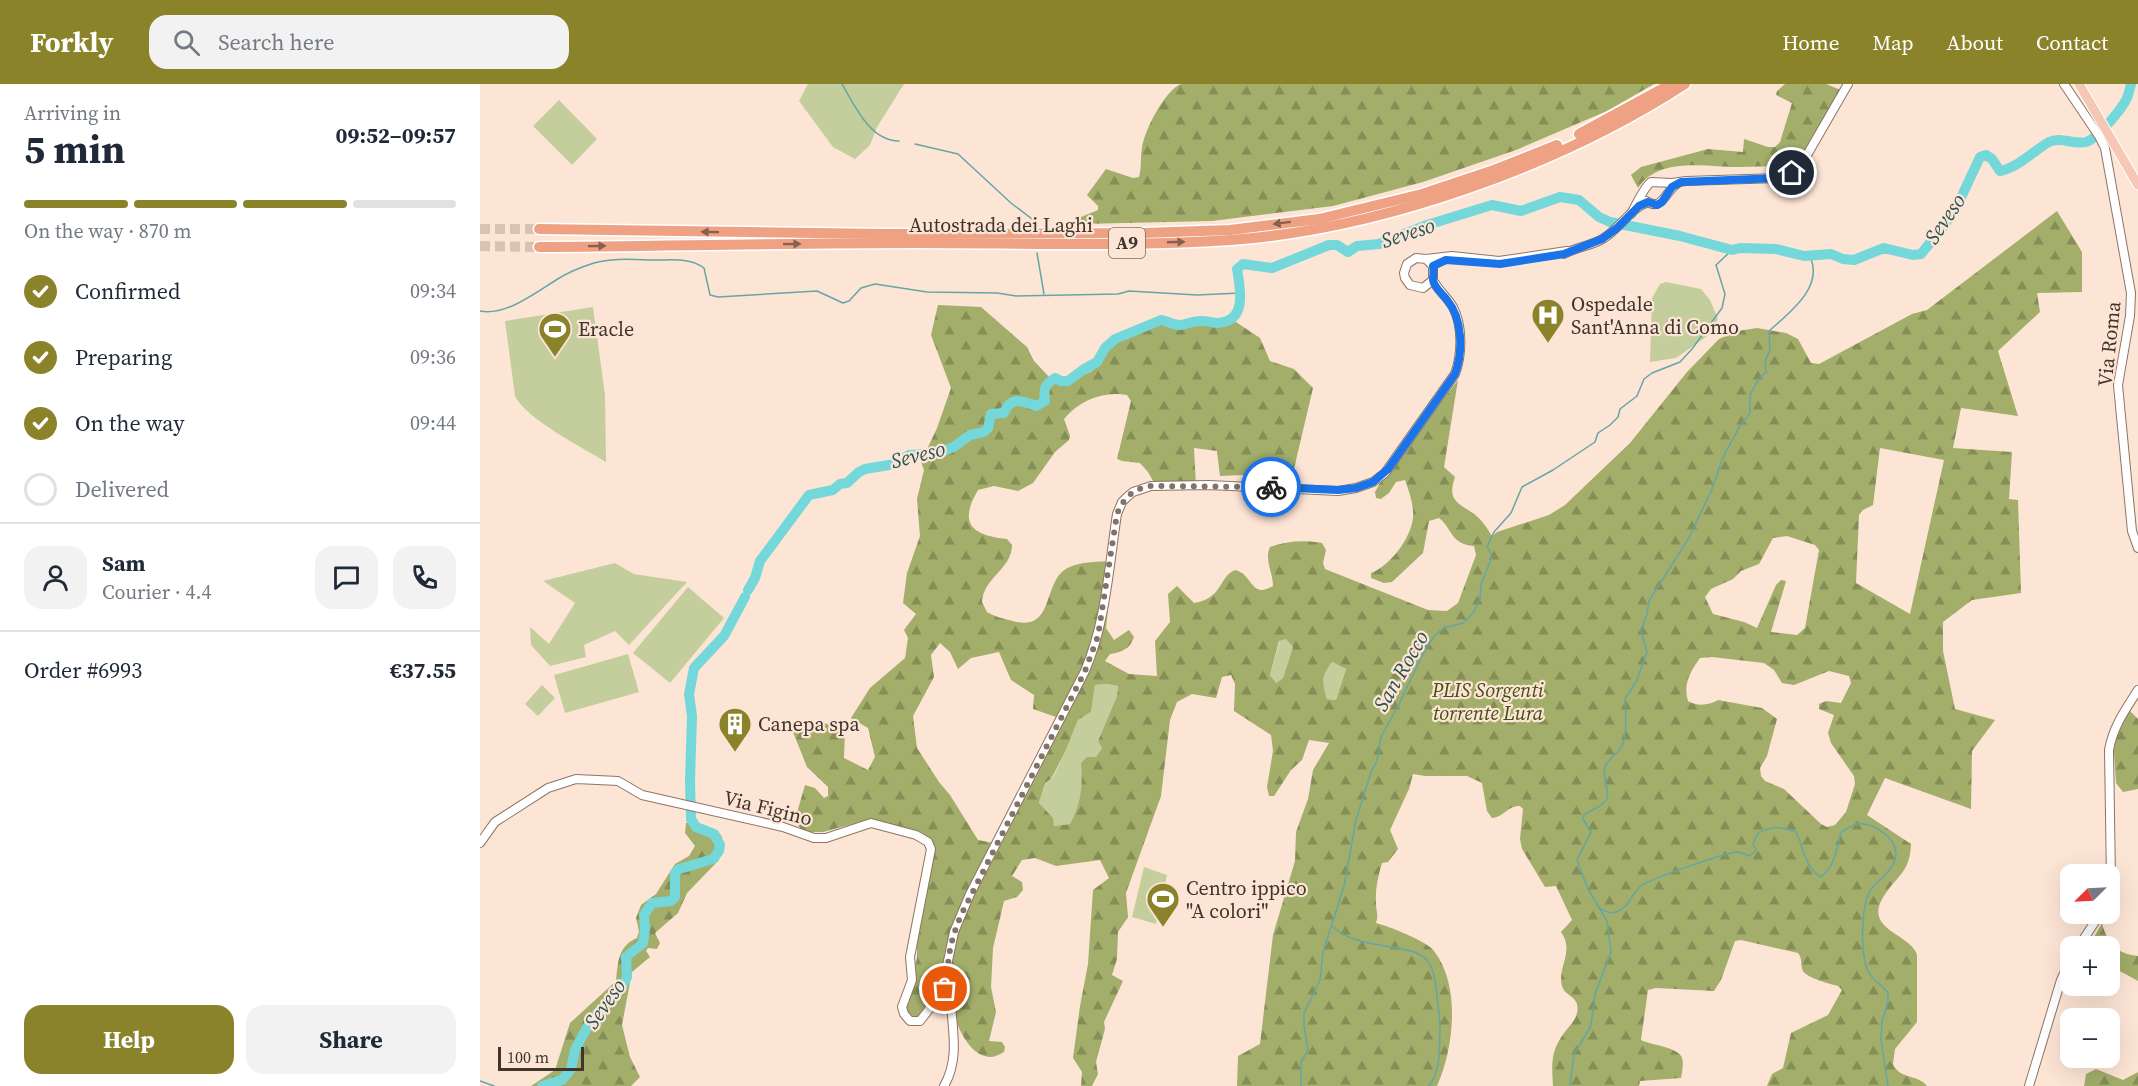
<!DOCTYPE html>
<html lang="en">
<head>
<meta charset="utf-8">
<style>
	body { margin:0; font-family:"Source Serif 4",serif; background:#f2f2f3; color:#1f2937; height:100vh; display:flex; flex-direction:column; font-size:22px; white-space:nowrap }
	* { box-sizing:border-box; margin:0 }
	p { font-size:20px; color:#747a83 }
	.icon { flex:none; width:33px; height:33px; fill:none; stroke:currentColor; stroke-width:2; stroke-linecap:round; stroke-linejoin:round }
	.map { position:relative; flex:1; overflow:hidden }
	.panel { display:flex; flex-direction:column; background:#fff; width:480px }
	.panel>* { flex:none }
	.needle { width:39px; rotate:246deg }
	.tools { position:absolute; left:1580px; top:780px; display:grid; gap:12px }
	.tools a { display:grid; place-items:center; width:60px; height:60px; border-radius:12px; background:#fff; box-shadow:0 6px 24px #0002; font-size:30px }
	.scale { position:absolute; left:18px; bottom:15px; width:86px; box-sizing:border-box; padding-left:6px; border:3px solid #40352d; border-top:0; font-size:16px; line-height:21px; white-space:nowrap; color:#40352d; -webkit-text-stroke:4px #fde5d6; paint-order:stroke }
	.pin { position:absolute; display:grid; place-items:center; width:51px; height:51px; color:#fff; margin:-26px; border:3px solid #fff; border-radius:50%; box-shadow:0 2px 6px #0007 }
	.courier { position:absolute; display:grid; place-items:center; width:60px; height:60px; margin:-30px; border:4px solid #1a73e8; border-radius:50%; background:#fff; color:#222; box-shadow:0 2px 8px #0007 }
	.summary em { font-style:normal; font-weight:700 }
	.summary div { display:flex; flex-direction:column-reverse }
	.summary { display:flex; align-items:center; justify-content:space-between; height:102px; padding:0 24px }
	h1 { font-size:39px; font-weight:700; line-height:45px }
	.bar { display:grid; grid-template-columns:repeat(4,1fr); gap:9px 6px; align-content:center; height:72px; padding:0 24px }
	.bar i { height:8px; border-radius:4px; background:#e0e1e3 }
	.bar .active { background:#8b832a }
	.bar p { grid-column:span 4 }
	.line { display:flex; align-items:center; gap:15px; padding:0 24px; border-top:2px solid #e0e1e3 }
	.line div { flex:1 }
	.round { display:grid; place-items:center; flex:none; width:63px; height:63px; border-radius:18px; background:#f2f2f3 }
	ol { padding:0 24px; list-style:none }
	li { display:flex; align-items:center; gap:18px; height:66px }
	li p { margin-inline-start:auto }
	li .icon { padding:6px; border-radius:50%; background:#8b832a; color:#fff; stroke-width:4 }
	li:last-child { color:#747a83 }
	li i { width:33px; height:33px; border:3px solid #e0e1e3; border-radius:50% }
	.button { display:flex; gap:12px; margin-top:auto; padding:12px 24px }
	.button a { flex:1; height:69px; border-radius:18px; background:#8b832a; color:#fff; font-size:24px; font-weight:700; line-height:69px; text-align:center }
	.button a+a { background:#f2f2f3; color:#1f2937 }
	header { display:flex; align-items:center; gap:36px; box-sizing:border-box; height:84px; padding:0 30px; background:#8b832a; color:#fff }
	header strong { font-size:28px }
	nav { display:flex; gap:33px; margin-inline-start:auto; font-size:21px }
	.search { width:420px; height:54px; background:#f2f2f3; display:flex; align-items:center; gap:15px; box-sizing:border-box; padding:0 21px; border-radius:18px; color:#747a83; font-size:22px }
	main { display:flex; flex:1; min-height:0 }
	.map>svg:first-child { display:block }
	.green { fill:#c4ce9d }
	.forest { fill:url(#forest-firs); fill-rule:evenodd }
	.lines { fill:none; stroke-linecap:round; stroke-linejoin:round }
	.stream { stroke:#64a6a6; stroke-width:1.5 }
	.river { stroke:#74d7da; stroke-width:10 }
	.motorway-tunnel { stroke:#d7c2b4; stroke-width:10; stroke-dasharray:10 5; stroke-linecap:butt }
	.tertiary-casing { stroke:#8e7463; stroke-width:10 }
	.primary-casing { stroke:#fff; stroke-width:11 }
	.motorway-casing { stroke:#fff; stroke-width:13 }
	.tertiary { stroke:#fff; stroke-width:8 }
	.primary { stroke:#f5c7b5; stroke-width:9 }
	.motorway { stroke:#efa283; stroke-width:10 }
	.oneway { fill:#86614f }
	.done { stroke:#827368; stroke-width:6; stroke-dasharray:0 10.8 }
	.route { stroke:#1a73e8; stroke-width:8 }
	.labels { text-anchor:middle; stroke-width:4.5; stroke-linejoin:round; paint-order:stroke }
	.shield { fill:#fde5d6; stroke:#796a60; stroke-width:1.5 }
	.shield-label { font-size:18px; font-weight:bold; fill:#40352d }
	.street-label { font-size:20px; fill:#40352d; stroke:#fde5d6 }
	.poi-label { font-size:20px; fill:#40352d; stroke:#fde5d6; text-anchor:start }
	.park-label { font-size:20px; font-style:italic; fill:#464d1a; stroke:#fde5d6 }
	.water-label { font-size:21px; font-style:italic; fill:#265354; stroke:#fde5d6 }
</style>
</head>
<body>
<header>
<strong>Forkly</strong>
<div class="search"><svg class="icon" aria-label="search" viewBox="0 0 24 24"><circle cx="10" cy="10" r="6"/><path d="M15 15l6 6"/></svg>Search here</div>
<nav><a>Home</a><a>Map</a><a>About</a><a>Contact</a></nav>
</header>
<main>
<section class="panel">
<div class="summary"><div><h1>5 min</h1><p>Arriving in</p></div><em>09:52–09:57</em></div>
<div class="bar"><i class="active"></i><i class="active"></i><i class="active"></i><i></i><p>On the way · 870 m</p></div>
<ol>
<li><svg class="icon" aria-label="check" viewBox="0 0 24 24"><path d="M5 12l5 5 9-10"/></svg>Confirmed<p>09:34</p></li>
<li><svg class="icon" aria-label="check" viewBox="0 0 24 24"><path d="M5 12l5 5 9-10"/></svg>Preparing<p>09:36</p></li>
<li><svg class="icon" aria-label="check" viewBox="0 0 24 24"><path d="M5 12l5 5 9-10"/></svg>On the way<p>09:44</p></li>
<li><i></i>Delivered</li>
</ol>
<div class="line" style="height:108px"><a class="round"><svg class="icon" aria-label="person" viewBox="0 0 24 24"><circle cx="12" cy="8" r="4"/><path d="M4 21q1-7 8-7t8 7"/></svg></a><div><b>Sam</b><p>Courier · 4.4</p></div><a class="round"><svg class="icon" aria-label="chat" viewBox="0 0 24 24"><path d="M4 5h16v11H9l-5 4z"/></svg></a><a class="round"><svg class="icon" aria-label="phone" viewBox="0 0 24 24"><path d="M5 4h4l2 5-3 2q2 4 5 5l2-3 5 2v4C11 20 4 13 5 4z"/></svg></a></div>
<div class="line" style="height:78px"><div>Order #6993</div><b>€37.55</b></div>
<div class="button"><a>Help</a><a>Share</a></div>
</section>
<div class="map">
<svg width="1658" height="1002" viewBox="0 0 1658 1002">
	<defs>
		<pattern id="forest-firs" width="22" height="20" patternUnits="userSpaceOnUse" patternTransform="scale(1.5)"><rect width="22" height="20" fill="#a2ae69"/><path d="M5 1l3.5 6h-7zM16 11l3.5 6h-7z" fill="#858e57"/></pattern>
	</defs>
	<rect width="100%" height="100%" fill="#fde5d6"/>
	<g class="green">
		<polygon points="328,0 424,0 397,43 390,61 375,75 353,63 319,17"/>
		<polygon points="79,16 117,55 92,81 53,42"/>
		<polygon points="1186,198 1221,205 1230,216 1238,235 1226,253 1196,274 1170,278 1172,214 1180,200"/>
		<path d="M113 223 125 311 126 378C103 364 46 335 35 312L25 237Z"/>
		<polygon points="135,479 154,490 207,498 149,561 135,547 104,561 106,573 70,582 51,561 50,543 69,560 95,519 63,497"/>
		<polygon points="208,503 244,534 190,599 153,569"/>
		<polygon points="806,555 813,563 803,594 796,599 790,591 800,556"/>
		<polygon points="148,570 159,608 85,629 74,591"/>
		<path d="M852 578 866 585 856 616 847 615C842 598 841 593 852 578Z"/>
		<path d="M627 600 638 602 637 612 618 657 622 664 616 673 602 679C603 701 601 720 590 740L574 742 559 719 565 699 572 695 585 668 598 636 611 628 615 601Z"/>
		<polygon points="62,601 75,614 58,632 45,620"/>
		<polygon points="664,783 687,791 676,840 652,833"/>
	</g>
	<g class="forest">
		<path d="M701 0H1174L1127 27 1036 66 943 98 853 122 732 137 601 140 599 135 601 133 618 126V122L607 111 626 85 653 94 659 93C662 83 660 74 662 64 664 47 685 6 701 0Z"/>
		<path d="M1305 0H1346L1368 9 1320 78 1308 84 1304 82C1289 82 1273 83 1258 83 1226 83 1179 72 1158 104L1151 91 1161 83 1228 65 1263 68 1264 55 1288 63H1295L1300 58 1312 19 1296 11 1297 7Z"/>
		<path d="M1577 127 1602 168V208L1557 209 1560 228 1518 267 1538 332 1481 324 1473 364 1532 368 1529 415 1538 416 1541 509 1492 516 1463 538V567L1475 625 1515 636 1492 667 1491 725 1405 694 1387 731 1431 760C1430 787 1419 790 1406 809 1379 846 1431 849 1437 871V938L1415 965 1413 980C1420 996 1438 990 1447 1002H1287L1292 990 1303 984 1311 949 1348 931 1362 906 1358 902C1350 900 1327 894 1323 887 1320 881 1323 875 1318 869L1261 856 1255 857 1241 896 1234 907 1176 904 1168 906 1161 956C1170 961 1199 963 1202 974 1204 979 1202 988 1201 994L1160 997 1159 1002H1073C1072 983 1070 969 1082 952 1087 944 1095 938 1097 929 1101 912 1085 913 1082 902 1077 882 1095 868 1081 848L1092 836 1076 802 1065 803 1042 765 1040 755 1043 725 1040 722C1027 722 1024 733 1012 734L1007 727 1002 699 987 692H945L933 690 929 705 910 746 918 765 908 778 902 779C898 792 895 806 896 819 896 828 899 830 896 839 908 842 947 857 954 867 981 902 974 964 957 1002H757L758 972 780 960 793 851 815 777 816 748 828 715 833 686 849 659 829 656 822 676 811 686 794 712H789L787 703 793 667 791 651 754 627 755 600 751 591 742 593 736 614 712 610 697 618 690 636 681 712 646 809 648 833 638 848 637 875 632 891 643 897 624 938 625 945 616 978 618 990 612 1002H601L602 988 593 974 600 922 608 880 613 806 629 794 620 776 576 782 555 774 542 776 532 792 542 798 543 806 537 813 524 817 513 864 511 903 516 928 509 957 522 958 525 963 524 968C520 970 515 973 511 973 481 973 470 917 462 895L439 932 433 934 427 928 425 922 437 874V860L454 762 439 748 391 735 343 748H324L317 740 318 725 325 701 335 704 344 714 348 712V703L327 683 313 648 338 637 365 646 364 674 388 686 395 673 388 644 371 634 390 604 425 574 428 554 424 546 436 530 423 519 427 489 440 452 437 415 444 386 441 378 457 344 471 304 451 251 458 221 501 223 547 263 554 277 574 298 591 297 612 287 635 259 683 239 743 240 753 236 780 254 790 277 814 285 833 304 813 389 740 392 737 367 714 364 716 402H676L668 388 660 379 642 377 637 375 651 317 647 311C623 307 600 316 584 335L590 352 589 356 575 368 553 399 538 407 514 402 498 406C478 440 492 451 527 455L532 461C532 485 503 494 502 518L507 528C515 533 525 535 533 537 573 548 563 504 583 487 596 477 617 478 633 477L626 544 634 556 649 546 654 553C650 565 642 568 630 570L625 577 649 590 677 592 675 557 690 538 688 510 697 502 714 519C744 514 738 493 755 486 773 490 771 516 793 502 793 488 784 476 790 463 806 457 825 456 842 459L846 466 843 479 845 485 948 526 967 527 978 519 996 471 994 462C970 460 973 445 959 434L949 437 943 469 912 498 904 499 891 494V489C910 482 931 454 933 434 934 421 929 407 925 396L916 398 909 409 901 415 896 414 895 408 905 390 978 296 964 383 975 393C967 417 977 418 994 430 1002 436 1007 444 1012 452L1017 448 1069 431 1085 421 1150 359 1207 288 1239 255 1258 247 1277 244 1306 249 1318 255 1331 279 1339 280 1432 230 1447 226ZM1400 364 1464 376 1430 530 1376 499 1379 431 1383 426 1393 421ZM1307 452 1335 461 1339 466 1325 544 1317 551 1291 548 1306 497 1301 496 1296 501 1277 544 1264 538 1233 530 1225 513 1231 505 1253 495 1261 487 1279 480 1293 454ZM806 555 813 563 803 594 796 599 790 591 799 557ZM460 559 470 568 478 585 491 574 519 568 531 596 554 611 553 625 576 633 514 759 498 756 470 711 459 698 437 664 433 632 454 593 451 571ZM1232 573 1284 579 1294 586 1302 599 1314 601 1349 587 1369 592 1371 599 1361 619 1346 617 1339 620V625L1354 631 1348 649 1351 659 1374 692 1375 700 1366 728 1355 741 1347 743 1341 740 1304 705 1285 697 1281 692 1280 684 1287 672 1297 635 1282 624 1238 616C1229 621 1218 623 1208 617 1203 600 1210 588 1220 574ZM852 578 866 585 856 616 847 615C842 598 841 593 852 578ZM627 600 638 602 637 612 618 657 622 664 616 673H607L601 679C603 701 601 720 590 740L574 742 573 734 559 719 565 699 571 695 585 668 598 636 611 628 615 601Z"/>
		<polygon points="1650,627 1658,635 1658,705 1643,708 1636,699 1633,653"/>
		<path d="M215 738 238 747 242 753 239 776 207 809 198 829 175 849 180 859 177 865 168 864 166 867 170 873 152 888 142 941 150 973 160 993 151 1002H51L75 986 90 939 136 897C138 878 138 862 157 854L159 847 156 834 161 821 176 810 195 780 209 772 215 762 205 749 206 739Z"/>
		<path d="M1622 839C1627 859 1637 870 1658 872V897L1629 881V862H1609Z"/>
		<polygon points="1616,985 1643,996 1658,988 1658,1002 1604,1002 1606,990"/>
	</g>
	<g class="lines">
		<g class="stream">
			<path d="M362 0C375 22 390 57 419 57"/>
			<polyline points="435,60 478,70 531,119 556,138"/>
			<polyline points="557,169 564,210"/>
			<path d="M0 227C26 232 55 209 76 196 87 189 101 183 114 179 134 173 159 176 179 176 194 176 211 174 224 184L230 211 238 213 337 207 363 219 369 217 381 204 395 200 447 208 517 209 536 212 638 210 649 207 717 211 760 209"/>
			<path d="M1120 824C1125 828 1130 830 1136 828 1150 823 1151 810 1161 802 1170 795 1247 768 1257 768 1261 768 1266 771 1270 772L1276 766 1273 760 1278 749C1292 742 1301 742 1316 748 1324 763 1324 784 1341 793 1355 782 1357 765 1361 748 1365 746 1372 741 1377 740 1393 738 1417 754 1416 771 1415 785 1400 794 1392 804 1380 819 1380 872 1389 889 1393 896 1403 902 1408 909V918L1402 937 1401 956 1408 1002"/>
			<path d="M852 842C879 868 929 857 947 876 954 884 956 900 957 911 958 922 960 933 960 944 959 963 962 985 949 1002"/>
			<polyline points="0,997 14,1002"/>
			<polyline points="821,1002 821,978 828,966 824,942 824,929 840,896 843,868 864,802 876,736 891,688 897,677 901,653 920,618 942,572 954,552 964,544 983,539 993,529 1000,515 1001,500 1011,476 1011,470 1007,462 1014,448 1031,429 1042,403 1073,386 1115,358 1118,349 1130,341 1138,333 1140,325 1157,312 1164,295 1172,289 1200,278 1212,265 1242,224 1245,210 1236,181 1252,166"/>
			<path d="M1090 1002 1094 970 1111 942 1115 910 1131 868 1127 837 1108 805 1097 776 1111 748 1103 735 1104 731C1111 725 1122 724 1127 715 1130 708 1122 693 1125 683 1127 676 1135 671 1140 665 1148 655 1146 628 1145 615L1157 596 1167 568 1161 547 1167 530 1169 517 1210 452 1232 405 1243 373 1260 342 1270 329V311L1278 296 1286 288 1285 277 1290 266 1289 247C1309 229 1346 202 1329 171"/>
		</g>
		<g class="river">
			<path d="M268 506 275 494 280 477 329 411 353 406 360 400 367 399 379 388 385 385 415 380 429 371 460 369 475 362 490 351 504 348 508 344 511 330 524 329C531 311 543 317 556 322L565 317C563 305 565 300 575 294L581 297H588L604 285 617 278 625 264 635 255 681 236C688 237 693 241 700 241 708 240 715 236 723 237 728 237 733 239 738 239 768 237 760 204 757 185L763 180 792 184 849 161H857L868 168 877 162 899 160 947 141 1012 121 1041 127 1080 113 1099 116 1119 133 1130 138 1200 152 1252 166 1260 164 1296 165 1324 172 1351 170 1363 175 1374 176 1404 164 1433 171 1441 170 1463 143 1478 120 1500 73 1506 71 1512 75 1520 87C1539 83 1553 67 1569 58 1581 52 1593 61 1606 58 1617 55 1642 25 1647 14 1649 9 1650 4 1651 0"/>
			<polyline points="62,1002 82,996 91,985 95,966 111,936 141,905 147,893 146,873 163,859 165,845 164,831 172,819 191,817 195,813 195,789 199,785 233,775 239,767 240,761 234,750 216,743 211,735 210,697 212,632 209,610 214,584 244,552 265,513"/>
		</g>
		<g class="motorway-tunnel">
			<polyline points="0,145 59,145"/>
			<polyline points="0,162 59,163"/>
		</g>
		<g class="tertiary-casing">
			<g id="tertiary">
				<polyline points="1584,0 1619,52 1625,64 1651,209 1650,232 1638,301 1652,447 1658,464"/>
				<path d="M1166 117C1183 128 1185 107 1197 100"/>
				<path d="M1151 130C1156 121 1164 103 1171 98L1192 99 1206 97 1299 94 1312 89 1323 78 1368 0"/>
				<path d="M1084 170C1096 163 1112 162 1124 154 1140 144 1151 124 1168 118"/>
				<polyline points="946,175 953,182 953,196 943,204 930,201 925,194 924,189 927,180 936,174 946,175 972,172 1019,177 1087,167"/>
				<polyline points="0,759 15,738 68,704 96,695 138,697 162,711 303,743 334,754 346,754 391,739 436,751 448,758 451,765 430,873 432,896 422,923 424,930 430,937 440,937 457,915"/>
				<path d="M1629 810 1631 797 1629 666C1633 643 1645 626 1658 606"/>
				<polyline points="1599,862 1620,830"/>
				<path d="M462 906 474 848 490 810 605 587C626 538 629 482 637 430L642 418 647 413 653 408 671 402 729 401 858 407 876 404 893 398 905 389 975 290C982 271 983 242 973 223 967 213 958 206 953 196"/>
				<circle cx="465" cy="915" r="9"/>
				<path d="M464 1002C479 976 473 949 471 921"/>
				<polyline points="1549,1002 1581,896 1590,877"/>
			</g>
		</g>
		<g class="primary-casing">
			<polyline id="primary" points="1599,0 1658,101"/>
		</g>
		<g class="motorway-casing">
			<g id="motorway">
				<polyline points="1099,50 1191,0"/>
				<polyline points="59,145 406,150 663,149 750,146 839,135 942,110 1014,86 1077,61"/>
				<path d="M59 163C185 162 311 159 437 159 541 159 647 163 751 156 902 145 1078 82 1205 0"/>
			</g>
		</g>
		<use href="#tertiary" class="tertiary"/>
		<use href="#primary" class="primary"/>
		<use href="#motorway" class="motorway"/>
	</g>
	<defs><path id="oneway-solid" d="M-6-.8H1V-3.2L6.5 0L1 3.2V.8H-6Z" transform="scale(1.5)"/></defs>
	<g class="oneway">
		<use href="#oneway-solid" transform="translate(802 139) rotate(173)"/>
		<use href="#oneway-solid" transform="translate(230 148) rotate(-179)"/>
		<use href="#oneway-solid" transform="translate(696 158) rotate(-2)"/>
		<use href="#oneway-solid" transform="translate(312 160) rotate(-1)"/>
		<use href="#oneway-solid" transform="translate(117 162) rotate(-1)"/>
	</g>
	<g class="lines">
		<path class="done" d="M465 905 469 906C465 879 471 854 482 829L605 587 618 552 637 430C644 413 653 405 671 402L791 403"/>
		<path class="route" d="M791 403 858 406 876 404 893 398 908 385 975 290C983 268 983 235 967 216 963 210 954 204 953 196 953 191 954 188 953 182L966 176 1020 180 1084 170 1122 155 1137 144 1159 122 1168 118 1177 121 1182 118 1192 103 1201 98 1299 94 1312 89"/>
	</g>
	<defs>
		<g id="hospital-pin" transform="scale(1.725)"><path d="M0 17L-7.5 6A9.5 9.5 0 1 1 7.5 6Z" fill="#8b832a" stroke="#fde5d6"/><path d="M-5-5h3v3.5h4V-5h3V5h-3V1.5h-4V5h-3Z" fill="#fff"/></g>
		<g id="stadium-pin" transform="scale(1.725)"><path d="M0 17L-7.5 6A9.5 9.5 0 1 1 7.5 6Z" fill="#8b832a" stroke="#fde5d6"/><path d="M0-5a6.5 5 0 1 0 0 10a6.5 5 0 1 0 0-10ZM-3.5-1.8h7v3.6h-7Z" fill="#fff"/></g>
		<g id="building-pin" transform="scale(1.725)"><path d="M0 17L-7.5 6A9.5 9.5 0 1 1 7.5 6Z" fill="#8b832a" stroke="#fde5d6"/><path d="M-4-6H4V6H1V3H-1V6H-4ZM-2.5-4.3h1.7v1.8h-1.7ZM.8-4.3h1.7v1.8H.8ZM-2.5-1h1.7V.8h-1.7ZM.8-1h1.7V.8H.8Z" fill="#fff"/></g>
	</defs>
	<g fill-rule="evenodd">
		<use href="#hospital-pin" x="1068" y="231"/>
		<use href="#stadium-pin" x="75" y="245"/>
		<use href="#building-pin" x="255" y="640"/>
		<use href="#stadium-pin" x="683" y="815"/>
	</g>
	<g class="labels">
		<rect class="shield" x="629" y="144" width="36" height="30" rx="4.5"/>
		<g class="shield-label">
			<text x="647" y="165">A9</text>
		</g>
		<g class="street-label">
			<text x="521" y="148">Autostrada dei Laghi</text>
			<text transform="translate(1629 260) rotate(-84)" y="7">Via Roma</text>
			<text transform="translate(288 724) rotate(14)" y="7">Via Figino</text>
		</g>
		<g class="poi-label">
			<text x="1091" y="227">Ospedale<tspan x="1091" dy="23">Sant'Anna di Como</tspan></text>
			<text x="98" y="252">Eracle</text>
			<text x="278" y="647">Canepa spa</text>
			<text x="706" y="811">Centro ippico<tspan x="706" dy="23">"A colori"</tspan></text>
		</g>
		<g class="park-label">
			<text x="1008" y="613">PLIS Sorgenti<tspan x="1008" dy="23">torrente Lura</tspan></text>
		</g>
		<g class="water-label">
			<text transform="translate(1465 135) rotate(-56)" y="7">Seveso</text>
			<text transform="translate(928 149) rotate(-18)" y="7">Seveso</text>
			<text transform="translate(438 371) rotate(-14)" y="7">Seveso</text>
			<text transform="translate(921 587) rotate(-60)" y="7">San Rocco</text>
			<text transform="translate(125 920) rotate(-55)" y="7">Seveso</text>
		</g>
	</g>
</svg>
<div class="tools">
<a><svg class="needle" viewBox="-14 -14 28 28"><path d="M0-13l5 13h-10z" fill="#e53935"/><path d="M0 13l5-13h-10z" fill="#747a83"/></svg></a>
<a>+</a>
<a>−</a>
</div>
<div class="scale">100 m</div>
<div class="pin" style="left:465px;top:905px;background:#ea580c"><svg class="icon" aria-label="bag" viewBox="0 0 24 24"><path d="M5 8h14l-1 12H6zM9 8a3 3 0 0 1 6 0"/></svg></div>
<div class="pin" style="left:1312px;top:89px;background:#1f2937"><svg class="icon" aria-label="home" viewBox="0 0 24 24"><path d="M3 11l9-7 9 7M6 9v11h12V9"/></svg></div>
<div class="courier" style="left:791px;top:403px"><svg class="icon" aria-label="bike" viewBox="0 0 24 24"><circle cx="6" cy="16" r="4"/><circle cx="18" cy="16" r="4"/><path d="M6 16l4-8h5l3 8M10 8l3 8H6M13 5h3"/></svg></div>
</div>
</main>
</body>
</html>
